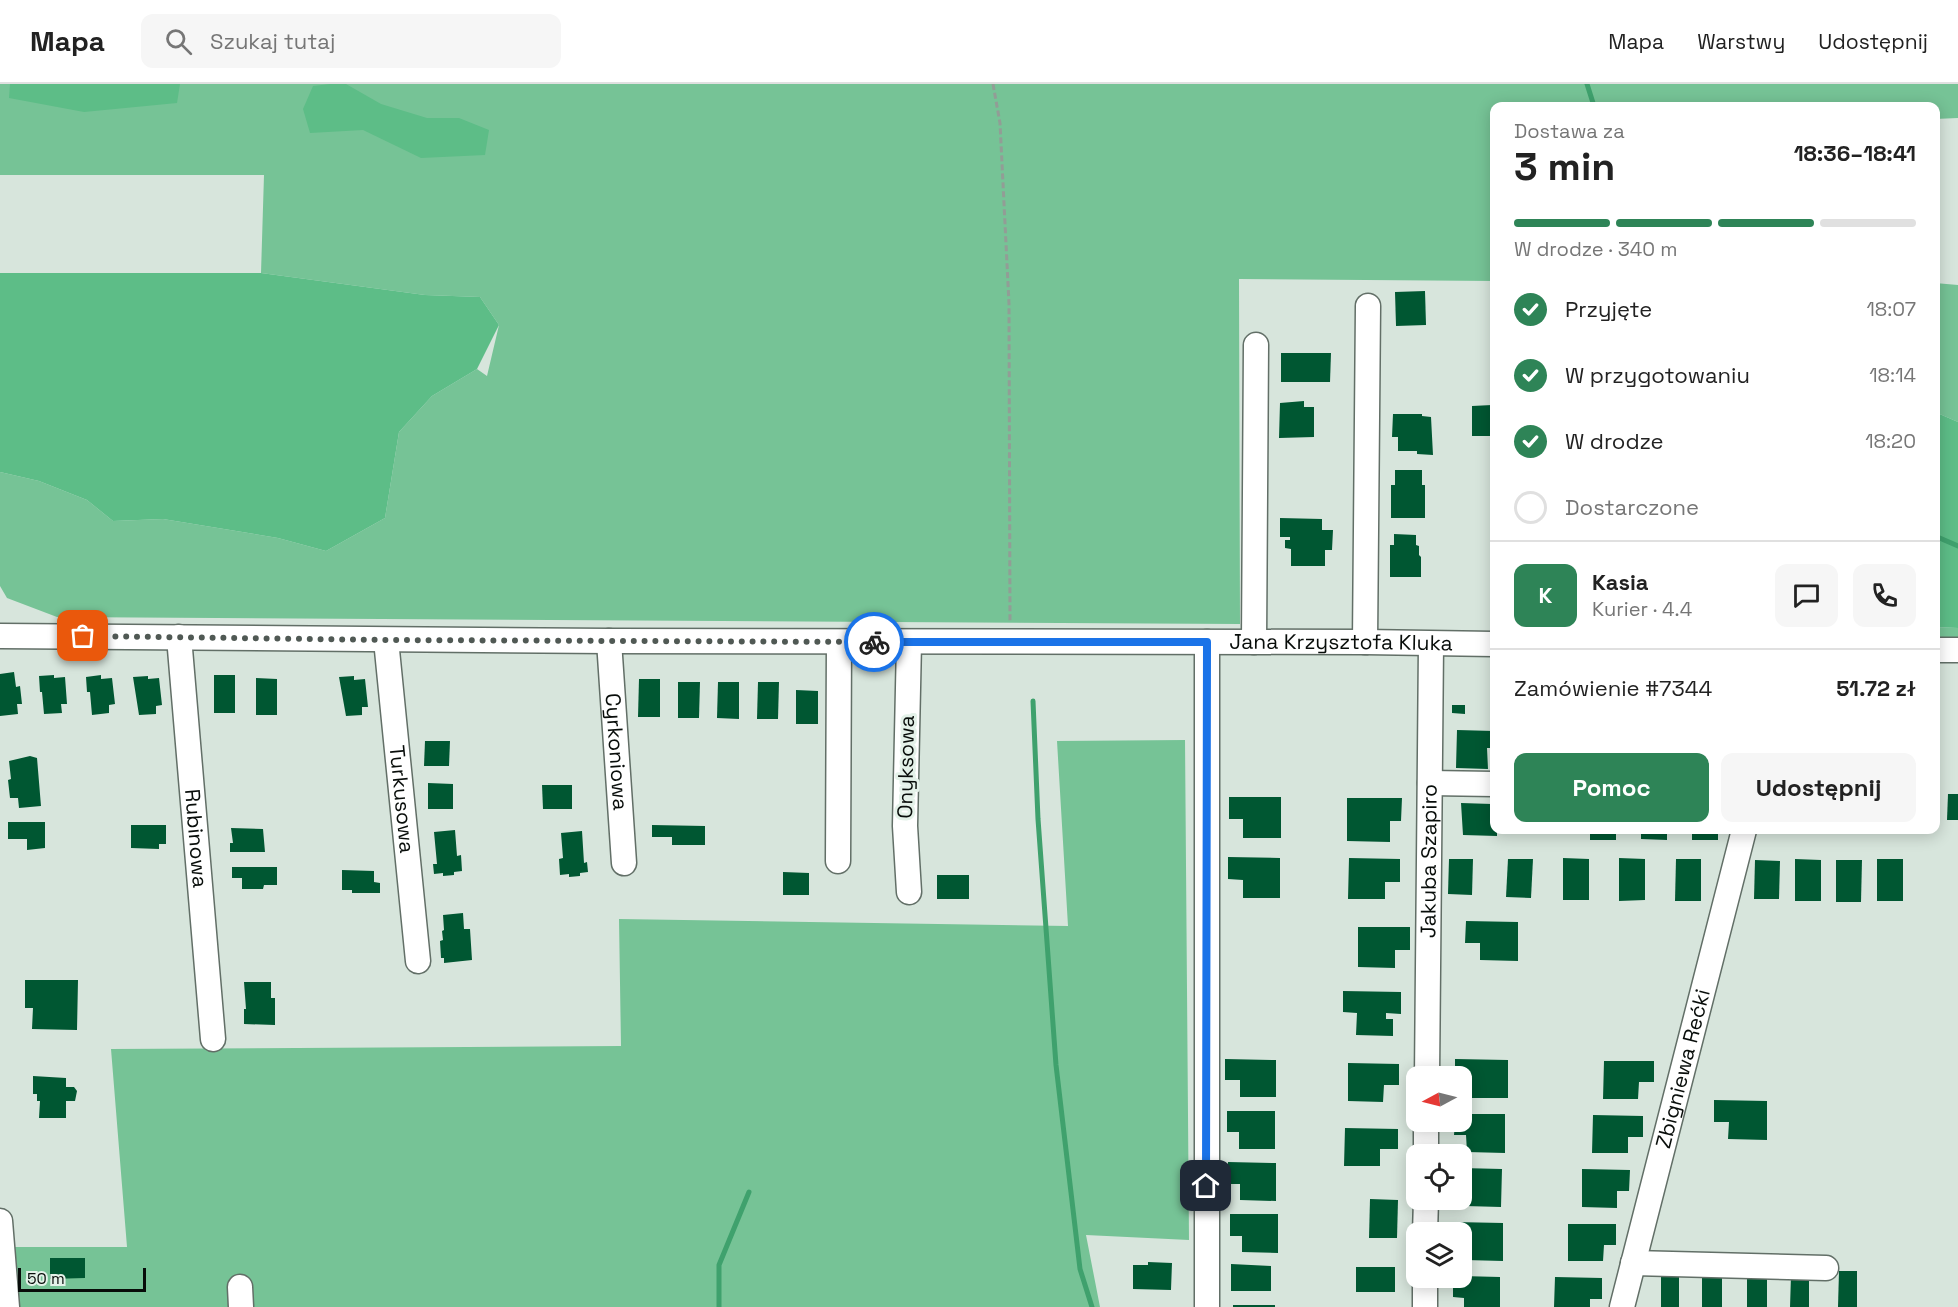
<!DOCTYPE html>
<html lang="pl">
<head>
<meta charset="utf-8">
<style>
	body { margin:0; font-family:"Space Grotesk",sans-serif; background:#f6f6f6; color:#222; height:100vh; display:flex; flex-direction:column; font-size:22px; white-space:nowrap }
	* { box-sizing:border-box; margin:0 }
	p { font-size:20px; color:#767676 }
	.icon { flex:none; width:33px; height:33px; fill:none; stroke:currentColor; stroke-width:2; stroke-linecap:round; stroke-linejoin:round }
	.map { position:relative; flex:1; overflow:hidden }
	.side { position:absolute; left:1490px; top:18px; width:450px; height:732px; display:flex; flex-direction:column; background:#fff; border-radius:12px; box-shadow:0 3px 15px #0003 }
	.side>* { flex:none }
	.needle { width:39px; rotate:263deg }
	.tools { position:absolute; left:1406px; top:982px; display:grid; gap:12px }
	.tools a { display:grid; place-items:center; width:66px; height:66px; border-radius:12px; background:#fff; box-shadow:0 3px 15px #0003; font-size:30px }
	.scale { position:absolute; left:18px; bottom:15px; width:128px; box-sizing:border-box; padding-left:6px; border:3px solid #080d0a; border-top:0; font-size:16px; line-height:21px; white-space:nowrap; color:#080d0a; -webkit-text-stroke:4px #e4f2e9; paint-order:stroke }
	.pin { position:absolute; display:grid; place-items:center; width:51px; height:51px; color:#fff; margin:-26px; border-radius:12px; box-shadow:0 3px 9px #0006 }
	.courier { position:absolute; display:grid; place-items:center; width:60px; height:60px; margin:-30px; border:4px solid #1a73e8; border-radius:50%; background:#fff; color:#222; box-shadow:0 2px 8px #0007 }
	.headline em { font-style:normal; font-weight:600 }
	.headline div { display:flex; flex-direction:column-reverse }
	.headline { display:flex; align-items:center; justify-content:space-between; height:102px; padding:0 24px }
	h1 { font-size:39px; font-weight:600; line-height:45px }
	.bar { display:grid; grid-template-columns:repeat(4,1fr); gap:9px 6px; align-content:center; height:72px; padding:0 24px }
	.bar i { height:8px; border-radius:4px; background:#e0e0e0 }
	.bar .current { background:#2e8457 }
	.bar p { grid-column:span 4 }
	.line { display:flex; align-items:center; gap:15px; padding:0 24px; border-top:2px solid #e0e0e0 }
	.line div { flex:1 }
	.round { display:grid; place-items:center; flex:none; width:63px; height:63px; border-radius:12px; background:#f6f6f6 }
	ol { padding:0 24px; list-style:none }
	li { display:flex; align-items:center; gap:18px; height:66px }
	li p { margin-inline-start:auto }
	li .icon { padding:6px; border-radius:50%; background:#2e8457; color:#fff; stroke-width:4 }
	li:last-child { color:#767676 }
	li i { width:33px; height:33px; border:3px solid #e0e0e0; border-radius:50% }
	.button { display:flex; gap:12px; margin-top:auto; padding:12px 24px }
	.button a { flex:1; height:69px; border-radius:12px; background:#2e8457; color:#fff; font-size:24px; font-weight:600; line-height:69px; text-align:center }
	.button a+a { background:#f6f6f6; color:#222 }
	header { display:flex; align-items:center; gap:36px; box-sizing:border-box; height:84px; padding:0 30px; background:#fff; border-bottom:2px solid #e0e0e0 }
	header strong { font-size:28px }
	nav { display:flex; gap:33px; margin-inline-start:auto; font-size:21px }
	.search { width:420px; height:54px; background:#f6f6f6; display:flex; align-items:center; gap:15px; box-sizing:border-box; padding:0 21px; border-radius:12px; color:#767676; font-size:22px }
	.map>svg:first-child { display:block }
	.green { fill:#76c396 }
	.forest { fill:#5dbd87 }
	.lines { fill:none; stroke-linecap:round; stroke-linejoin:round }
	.stream { stroke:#3fa16d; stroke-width:5 }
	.building { fill:#005732 }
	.minor-casing { stroke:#626f67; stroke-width:27 }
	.path { stroke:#929d96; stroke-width:3; stroke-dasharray:6 3; stroke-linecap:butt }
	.minor { stroke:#fff; stroke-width:24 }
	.done { stroke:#505954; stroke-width:6; stroke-dasharray:0 10.8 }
	.route { stroke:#1a73e8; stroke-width:8 }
	.labels { text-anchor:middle; stroke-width:6; stroke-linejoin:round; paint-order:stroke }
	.street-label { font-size:21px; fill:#080d0a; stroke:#e4f2e9 }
</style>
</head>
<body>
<header>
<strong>Mapa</strong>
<div class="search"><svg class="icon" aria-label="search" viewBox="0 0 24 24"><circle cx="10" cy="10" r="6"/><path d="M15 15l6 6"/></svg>Szukaj tutaj</div>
<nav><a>Mapa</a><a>Warstwy</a><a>Udostępnij</a></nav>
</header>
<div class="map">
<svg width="1958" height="1223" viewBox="0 0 1958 1223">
	<rect width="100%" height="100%" fill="#d7e5dc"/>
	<g class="green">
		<polygon points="0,0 1958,0 1958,34 1935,35 1935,22 1494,22 1494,197 1239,195 1240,540 57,533 7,514 0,502 0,388 39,397 87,416 113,437 163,435 278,454 326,467 385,434 399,348 432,312 477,285 487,292 499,241 480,213 425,211 261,189 264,91 0,91"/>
		<polygon points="1935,199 1958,201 1958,338 1935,328"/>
		<polygon points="1935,543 1958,544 1958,554 1935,554"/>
		<polygon points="1185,656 1189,1156 1086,1151 1100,1223 20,1223 15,1163 127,1163 111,965 621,962 619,835 1068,842 1057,657"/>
	</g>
	<g class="forest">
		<polygon points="10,0 180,0 177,19 84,28 9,14"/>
		<polygon points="330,0 346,0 381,20 427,34 459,34 489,46 485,71 421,74 363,46 310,49 303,25 313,2"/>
		<polygon points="0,189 261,189 425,211 480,213 499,241 477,285 432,312 399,348 385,434 326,467 278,454 163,435 113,437 87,416 39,397 0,388"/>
		<polygon points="1935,328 1958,338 1958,544 1935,543"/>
	</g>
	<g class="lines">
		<g class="stream">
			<polyline points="1587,0 1594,22"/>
			<polyline points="1935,452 1958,462"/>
			<polyline points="1033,617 1038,735 1056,981 1080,1185 1092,1223"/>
			<polyline points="719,1223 719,1181 749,1108"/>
		</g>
	</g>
	<g class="building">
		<polygon points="1425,207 1426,241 1396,242 1395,208"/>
		<polygon points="1281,269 1331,269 1330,298 1281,298"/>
		<polygon points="1304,317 1304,323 1314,323 1314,353 1279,354 1280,319"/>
		<polygon points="1492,321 1492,352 1472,352 1472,322"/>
		<polygon points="1393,330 1422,330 1422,332 1431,333 1433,371 1417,370 1417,367 1398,367 1398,353 1392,353"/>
		<polygon points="1395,386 1422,386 1422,401 1425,401 1425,434 1391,434 1391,401 1395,401"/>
		<polygon points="1280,434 1322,435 1322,446 1333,446 1332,466 1325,466 1325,482 1291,482 1291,465 1285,464 1285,456 1290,456 1290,453 1280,453"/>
		<polygon points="1394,450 1416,451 1416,461 1419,462 1419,471 1421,473 1421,493 1390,493 1390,461 1394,461"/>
		<polygon points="14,588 16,603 20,602 22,620 17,620 18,630 0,632 0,590"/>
		<polygon points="54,591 54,594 65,593 67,620 61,620 62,629 44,630 42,608 40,608 39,592"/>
		<polygon points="101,591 101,595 112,594 115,620 109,621 109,629 92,631 90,608 87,608 86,593"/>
		<rect x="214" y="591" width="21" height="38"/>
		<polygon points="148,592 148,595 159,594 162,621 156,622 156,630 139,631 133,593"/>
		<polygon points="354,592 354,596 365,595 368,623 362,623 362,631 346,632 339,593"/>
		<polygon points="256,594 277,595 277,631 256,631"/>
		<polygon points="639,595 660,595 660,633 638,633"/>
		<polygon points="678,598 700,598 699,634 678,634"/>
		<polygon points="718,598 739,598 739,635 717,634"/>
		<polygon points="758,598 779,598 778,635 757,635"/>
		<polygon points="796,606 818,607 818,640 796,640"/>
		<polygon points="1452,621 1465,621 1465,630 1452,629"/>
		<polygon points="1457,646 1494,647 1494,664 1487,664 1488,685 1456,684"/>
		<polygon points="425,657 450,657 449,682 424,682"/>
		<polygon points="30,672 37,674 41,722 19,724 18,714 10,714 8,696 11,695 9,677"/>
		<polygon points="428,699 453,700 453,725 428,725"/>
		<polygon points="542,701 572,701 572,725 543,725"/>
		<polygon points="1948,710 1958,710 1958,736 1947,736"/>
		<polygon points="1229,713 1281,713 1281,754 1243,754 1243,735 1229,735"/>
		<polygon points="1347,714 1402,714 1401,737 1390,737 1390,758 1347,757"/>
		<polygon points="1461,719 1492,720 1494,746 1497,746 1497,752 1463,751"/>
		<polygon points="8,738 45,738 45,764 27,766 27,755 8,755"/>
		<polygon points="131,741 166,741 166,760 159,760 159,765 131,764"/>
		<polygon points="652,741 705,742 705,761 672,761 672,753 652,753"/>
		<polygon points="231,744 263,745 265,768 230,768 230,759 233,759"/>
		<polygon points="455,746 457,772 461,771 462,787 454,788 454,791 443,792 443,789 434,790 433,780 437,780 434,748"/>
		<rect x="1590" y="746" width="26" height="10"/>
		<polygon points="1641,746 1667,746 1667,756 1641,755"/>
		<rect x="1692" y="746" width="26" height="10"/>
		<polygon points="582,747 584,779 587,778 588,788 580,789 580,792 569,793 569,790 560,791 559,775 563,774 561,749"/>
		<polygon points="1228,773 1280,774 1280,814 1243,814 1243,796 1228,795"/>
		<polygon points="1349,774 1400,775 1400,798 1385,798 1385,815 1348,815"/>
		<polygon points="1563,774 1589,775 1589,816 1563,816"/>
		<polygon points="1619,774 1645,775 1645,816 1619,817"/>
		<polygon points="1449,775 1473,775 1472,811 1448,810"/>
		<polygon points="1508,775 1533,775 1531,814 1506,813"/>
		<polygon points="1676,775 1701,775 1701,817 1675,817"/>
		<polygon points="1795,775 1821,776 1821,817 1795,817"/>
		<rect x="1877" y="775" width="26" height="42"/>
		<polygon points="1755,776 1780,777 1779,815 1754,815"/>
		<polygon points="1836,776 1862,776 1861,818 1836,818"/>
		<polygon points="232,783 277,783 277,801 264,801 263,805 242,805 242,794 232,794"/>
		<polygon points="342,786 374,787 374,798 380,799 380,809 352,809 352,806 342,806"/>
		<polygon points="783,788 809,789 809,811 783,811"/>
		<rect x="937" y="791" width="32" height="24"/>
		<polygon points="463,829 464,845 470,845 472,876 444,879 444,874 441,874 440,857 443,856 442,847 444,846 443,831"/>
		<polygon points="1466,837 1518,838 1518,877 1480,876 1480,859 1465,859"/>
		<polygon points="1358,843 1410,843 1410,866 1395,866 1395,884 1358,883"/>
		<polygon points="25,896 78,896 77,946 32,945 33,924 25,924"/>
		<polygon points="244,898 271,898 271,914 275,914 275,941 244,940 244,925 246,925"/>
		<polygon points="1343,907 1401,908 1401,930 1386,929 1386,935 1393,935 1393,952 1356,951 1357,929 1343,928"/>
		<polygon points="1225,975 1276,976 1276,1013 1240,1013 1240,996 1225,996"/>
		<polygon points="1455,975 1508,976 1508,1014 1470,1014 1470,996 1461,996 1461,993 1455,993"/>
		<polygon points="1604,977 1654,977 1654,998 1639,998 1638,1015 1603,1015"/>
		<polygon points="1348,979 1399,980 1399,1001 1384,1001 1383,1018 1348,1017"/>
		<polygon points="33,992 66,994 66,1003 74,1003 77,1007 75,1017 66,1017 66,1034 39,1034 40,1017 37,1017 37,1010 33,1010"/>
		<polygon points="1714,1016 1767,1017 1767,1056 1728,1055 1729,1038 1714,1038"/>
		<polygon points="1227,1027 1275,1027 1275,1065 1239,1065 1239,1048 1227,1048"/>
		<polygon points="1461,1030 1505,1030 1505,1069 1467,1068 1466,1051 1454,1051 1455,1038 1461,1038"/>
		<polygon points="1593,1031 1643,1032 1643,1053 1628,1053 1628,1069 1592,1069"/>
		<polygon points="1345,1044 1398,1045 1398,1065 1380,1065 1380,1082 1344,1082"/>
		<polygon points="1228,1078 1276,1079 1276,1117 1240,1116 1240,1100 1228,1100"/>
		<polygon points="1461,1084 1502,1085 1501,1123 1465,1122 1466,1105 1461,1105"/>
		<polygon points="1582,1085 1630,1086 1629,1107 1617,1107 1617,1124 1582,1123"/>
		<polygon points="1370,1115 1398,1116 1397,1154 1369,1154"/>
		<polygon points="1230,1130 1278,1130 1278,1169 1242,1168 1242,1152 1230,1152"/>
		<polygon points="1454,1138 1503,1139 1503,1177 1465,1176 1465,1159 1461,1159 1461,1149 1453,1149"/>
		<polygon points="1568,1140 1616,1140 1616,1161 1604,1161 1603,1177 1568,1177"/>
		<polygon points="50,1174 85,1174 85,1194 50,1195"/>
		<polygon points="1148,1178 1172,1179 1171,1206 1133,1205 1133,1181 1148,1181"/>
		<polygon points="1231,1180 1271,1182 1271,1207 1231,1207"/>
		<rect x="1356" y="1183" width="39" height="25"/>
		<polygon points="1839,1187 1857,1187 1857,1223 1838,1223"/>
		<rect x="1661" y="1191" width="18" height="32"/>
		<polygon points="1702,1191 1722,1192 1722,1223 1702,1223"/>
		<rect x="1747" y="1191" width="20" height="32"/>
		<polygon points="1791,1191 1809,1191 1809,1223 1790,1223"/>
		<polygon points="1461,1192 1500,1193 1500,1223 1464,1223 1464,1214 1453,1213 1453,1194 1461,1194"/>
		<polygon points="1555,1193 1602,1194 1602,1215 1590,1215 1590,1223 1554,1223"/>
		<rect x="1233" y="1221" width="42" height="2"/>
	</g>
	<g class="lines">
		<g class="minor-casing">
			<g id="minor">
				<path id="s1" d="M0 552 609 557 1365 558 1494 560"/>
				<path id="s2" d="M179 553 213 955"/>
				<path id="s3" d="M386 556 418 877"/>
				<path id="s4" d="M609 557 624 779"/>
				<polyline points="909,558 905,742 909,808"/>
				<polyline points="1207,558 1207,1223"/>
				<polyline points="1254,558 1256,261"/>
				<polyline points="1365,558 1368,222"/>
				<polyline points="1935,566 1958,566"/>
				<polyline points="1430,699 1494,700"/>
				<polyline points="838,777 839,558"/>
				<path id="s5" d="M1427 993 1431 560"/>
				<polyline points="1426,1071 1426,1038"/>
				<polyline points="0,1137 7,1223"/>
				<polyline points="1425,1149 1426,1116"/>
				<polyline points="1633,1179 1826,1184"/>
				<polyline points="240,1203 241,1223"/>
				<polyline points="1425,1223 1425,1194"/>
				<path id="s6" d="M1622 1223 1744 746"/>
			</g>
		</g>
		<polyline class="path" points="993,0 1000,39 1009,220 1010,539"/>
		<use href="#minor" class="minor"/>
	</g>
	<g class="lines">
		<polyline class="done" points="83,552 386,556 874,558"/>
		<polyline class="route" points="874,558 1207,558 1206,1102"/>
	</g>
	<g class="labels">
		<g class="street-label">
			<text dy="7" stroke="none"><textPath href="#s1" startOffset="1341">Jana Krzysztofa Kluka</textPath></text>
			<text dy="7" stroke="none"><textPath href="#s4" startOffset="111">Cyrkoniowa</textPath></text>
			<text transform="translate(906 683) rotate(-89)" y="7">Onyksowa</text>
			<text dy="7" stroke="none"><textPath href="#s3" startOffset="160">Turkusowa</textPath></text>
			<text dy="7" stroke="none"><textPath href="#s2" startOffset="202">Rubinowa</textPath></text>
			<text dy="7" stroke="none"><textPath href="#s5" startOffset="216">Jakuba Szapiro</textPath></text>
			<text dy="7" stroke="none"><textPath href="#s6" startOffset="246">Zbigniewa Rećki</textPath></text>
		</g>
	</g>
</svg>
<div class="tools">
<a><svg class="needle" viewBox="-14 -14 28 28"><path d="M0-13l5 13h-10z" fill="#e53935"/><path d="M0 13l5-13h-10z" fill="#767676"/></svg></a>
<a><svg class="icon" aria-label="locate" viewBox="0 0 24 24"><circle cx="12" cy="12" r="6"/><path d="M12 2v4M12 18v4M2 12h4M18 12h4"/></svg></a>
<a><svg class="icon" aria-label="layers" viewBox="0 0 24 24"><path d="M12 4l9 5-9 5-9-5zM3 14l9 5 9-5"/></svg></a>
</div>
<div class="scale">50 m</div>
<div class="pin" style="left:83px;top:552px;background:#ea580c"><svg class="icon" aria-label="bag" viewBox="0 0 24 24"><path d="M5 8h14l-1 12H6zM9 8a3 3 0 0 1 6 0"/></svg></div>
<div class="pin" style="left:1206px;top:1102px;background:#1f2937"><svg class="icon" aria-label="home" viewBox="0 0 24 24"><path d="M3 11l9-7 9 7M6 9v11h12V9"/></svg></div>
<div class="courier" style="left:874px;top:558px"><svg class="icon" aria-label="bike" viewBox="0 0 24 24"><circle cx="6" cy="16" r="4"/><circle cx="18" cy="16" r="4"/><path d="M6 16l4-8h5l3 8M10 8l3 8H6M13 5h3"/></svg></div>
<section class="side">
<div class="headline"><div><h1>3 min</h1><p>Dostawa za</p></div><em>18:36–18:41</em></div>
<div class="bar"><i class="current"></i><i class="current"></i><i class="current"></i><i></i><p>W drodze · 340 m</p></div>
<ol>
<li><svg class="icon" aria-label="check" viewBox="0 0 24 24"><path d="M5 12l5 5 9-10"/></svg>Przyjęte<p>18:07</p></li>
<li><svg class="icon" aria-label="check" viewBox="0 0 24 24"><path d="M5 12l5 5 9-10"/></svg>W przygotowaniu<p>18:14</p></li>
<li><svg class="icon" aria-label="check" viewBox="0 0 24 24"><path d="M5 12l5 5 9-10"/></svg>W drodze<p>18:20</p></li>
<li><i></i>Dostarczone</li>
</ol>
<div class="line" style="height:108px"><b class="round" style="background:#2e8457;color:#fff">K</b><div><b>Kasia</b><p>Kurier · 4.4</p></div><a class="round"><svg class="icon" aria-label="chat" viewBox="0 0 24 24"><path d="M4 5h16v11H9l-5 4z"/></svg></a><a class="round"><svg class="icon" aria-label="phone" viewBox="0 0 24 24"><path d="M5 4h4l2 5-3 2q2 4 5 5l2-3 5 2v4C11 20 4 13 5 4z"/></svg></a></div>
<div class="line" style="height:78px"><div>Zamówienie #7344</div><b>51.72 zł</b></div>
<div class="button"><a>Pomoc</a><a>Udostępnij</a></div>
</section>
</div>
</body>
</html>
